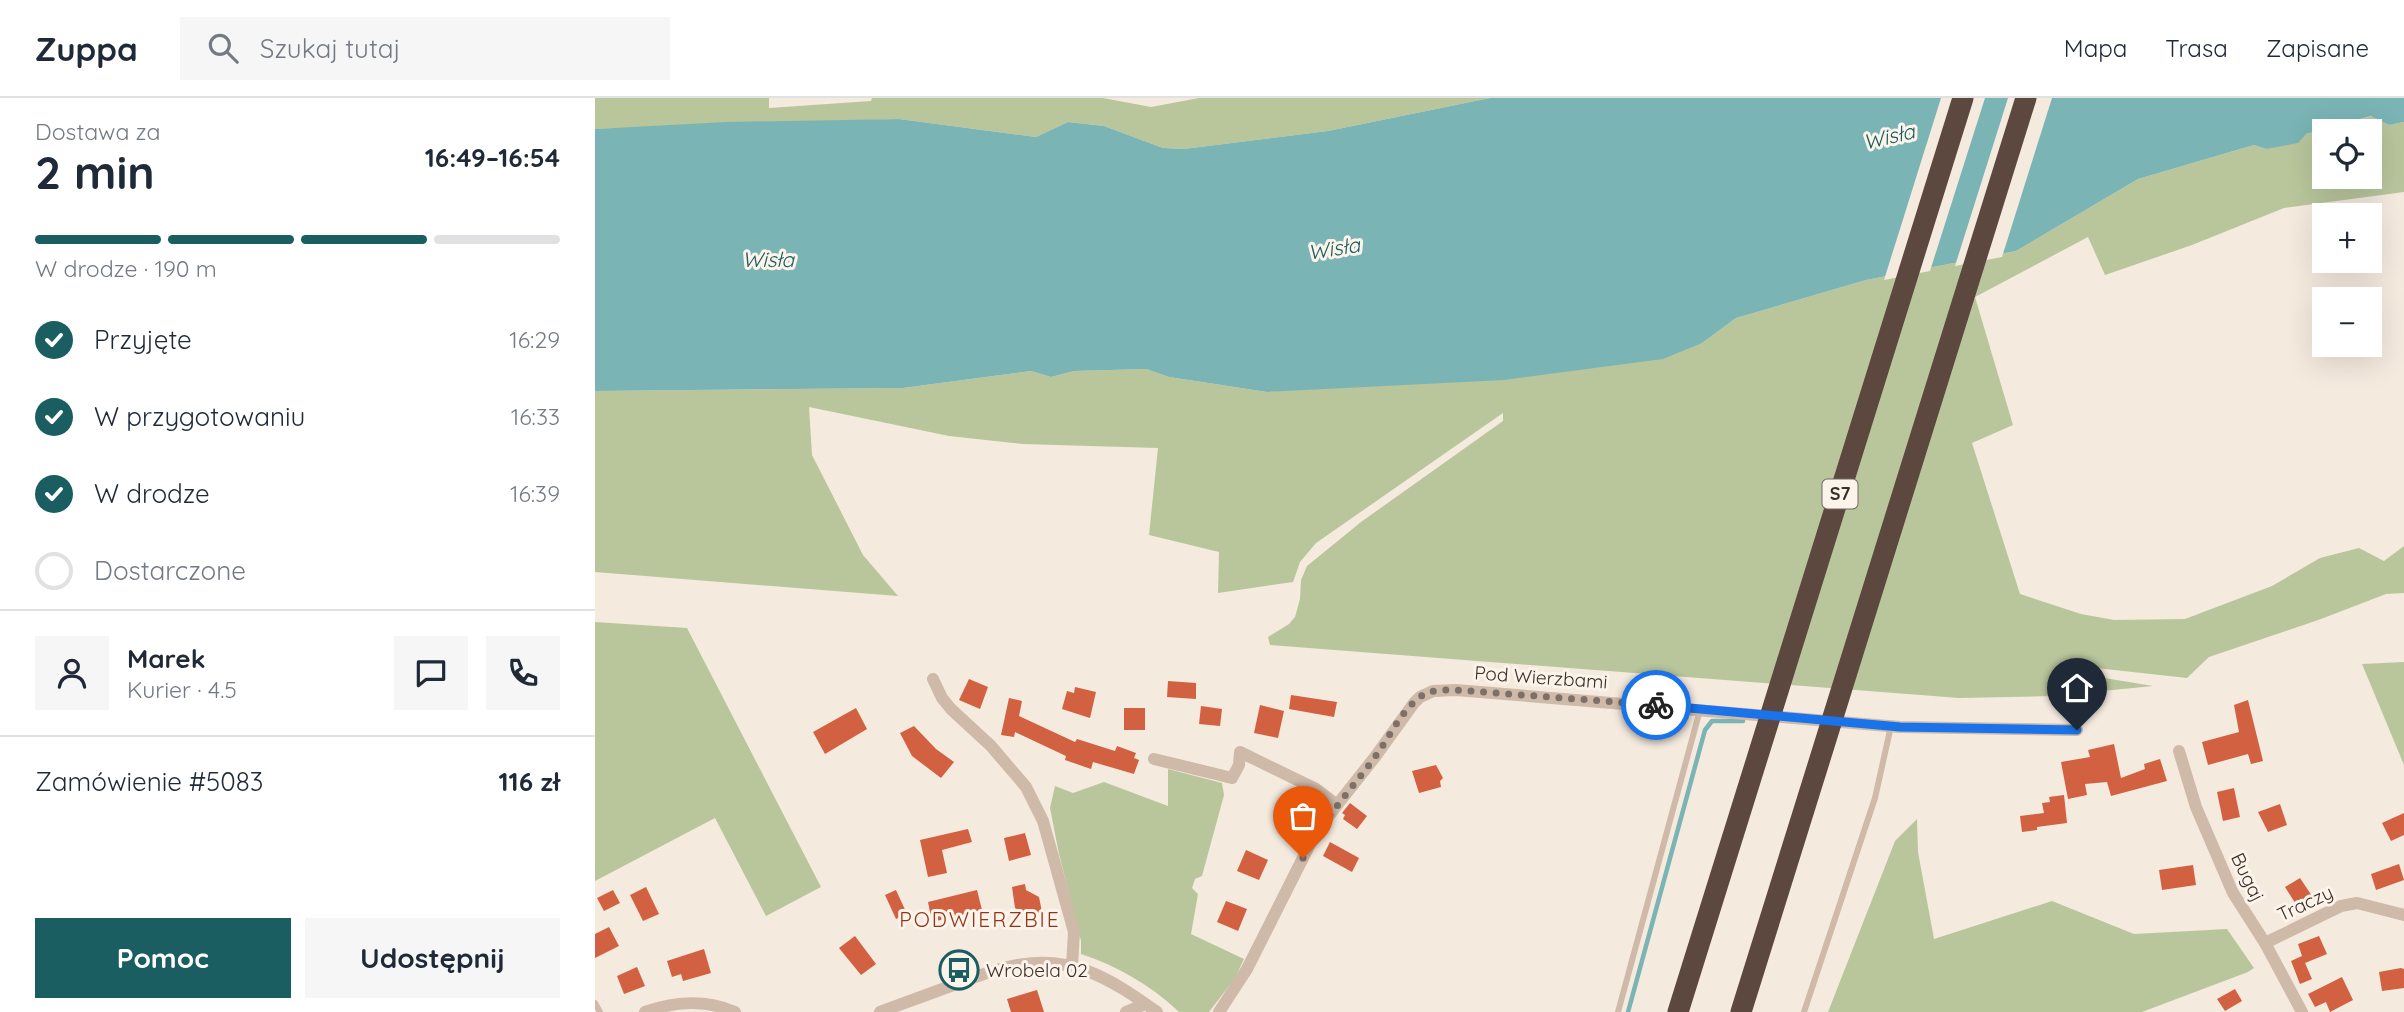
<!DOCTYPE html>
<html lang="pl">
<head>
<meta charset="utf-8">
<style>
	body { margin:0; font-family:Quicksand,sans-serif; background:#f6f6f7; color:#1f2937; height:100vh; display:flex; flex-direction:column; font-size:26px; white-space:nowrap }
	* { box-sizing:border-box; margin:0 }
	p { font-size:23px; color:#747a83 }
	.icon { flex:none; width:38px; height:38px; fill:none; stroke:currentColor; stroke-width:2; stroke-linecap:round; stroke-linejoin:round }
	.map { position:relative; flex:1; overflow:hidden }
	.sheet { display:flex; flex-direction:column; background:#fff; width:595px }
	.sheet>* { flex:none }
	.controls { position:absolute; left:1717px; top:21px; display:grid; gap:14px }
	.controls a { display:grid; place-items:center; width:70px; height:70px; border-radius:0px; background:#fff; box-shadow:0 7px 28px #0002; font-size:35px }
	.pin { position:absolute; display:grid; place-items:center; width:60px; height:60px; color:#fff; margin:-72px -30px; border-radius:50% 50% 50% 0; rotate:-45deg; box-shadow:0 0 7px #0007 }
	.pin .icon { rotate:45deg }
	.courier { position:absolute; display:grid; place-items:center; width:70px; height:70px; margin:-35px; border:5px solid #1a73e8; border-radius:50%; background:#fff; color:#222; box-shadow:0 2px 9px #0007 }
	.summary em { font-style:normal; font-weight:800 }
	.summary div { display:flex; flex-direction:column-reverse }
	.summary { display:flex; align-items:center; justify-content:space-between; height:119px; padding:0 35px }
	h1 { font-size:46px; font-weight:800; line-height:52px }
	.bar { display:grid; grid-template-columns:repeat(4,1fr); gap:10px 7px; align-content:center; height:84px; padding:0 35px }
	.bar i { height:9px; border-radius:5px; background:#e0e1e3 }
	.bar .current { background:#1a5e61 }
	.bar p { grid-column:span 4 }
	.line { display:flex; align-items:center; gap:18px; padding:0 35px; border-top:2px solid #e0e1e3 }
	.line div { flex:1 }
	.round { display:grid; place-items:center; flex:none; width:74px; height:74px; border-radius:0px; background:#f6f6f7 }
	ol { padding:0 35px; list-style:none }
	li { display:flex; align-items:center; gap:21px; height:77px }
	li p { margin-inline-start:auto }
	li .icon { padding:7px; border-radius:50%; background:#1a5e61; color:#fff; stroke-width:4 }
	li:last-child { color:#747a83 }
	li i { width:38px; height:38px; border:4px solid #e0e1e3; border-radius:50% }
	.button { display:flex; gap:14px; margin-top:auto; padding:14px 35px }
	.button a { flex:1; height:80px; border-radius:0px; background:#1a5e61; color:#fff; font-size:28px; font-weight:800; line-height:80px; text-align:center }
	.button a+a { background:#f6f6f7; color:#1f2937 }
	header { display:flex; align-items:center; gap:42px; box-sizing:border-box; height:98px; padding:0 35px; background:#fff; border-bottom:2px solid #e0e1e3 }
	header strong { font-size:33px }
	nav { display:flex; gap:38px; margin-inline-start:auto; font-size:24px }
	.search { width:490px; height:63px; background:#f6f6f7; display:flex; align-items:center; gap:18px; box-sizing:border-box; padding:0 24px; border-radius:0px; color:#747a83; font-size:26px }
	main { display:flex; flex:1; min-height:0 }
	.map>svg:first-child { display:block }
	.green { fill:#b9c69c; fill-rule:evenodd }
	.water { fill:#7ab4b5 }
	.pier { fill:#f5eade }
	.lines { fill:none; stroke-linecap:round; stroke-linejoin:round }
	.stream { stroke:#7ab4b5; stroke-width:4.5 }
	.building { fill:#d16140 }
	.service { stroke:#cfb9a8; stroke-width:6 }
	.minor { stroke:#cfb9a8; stroke-width:12 }
	.motorway { stroke:#5d483f; stroke-width:21 }
	.done { stroke:#7c7068; stroke-width:7; stroke-dasharray:0 12.6 }
	.route { stroke:#1a73e8; stroke-width:9 }
	.labels { text-anchor:middle; stroke-width:6; stroke-linejoin:round; paint-order:stroke }
	.shield { fill:#fcf4eb; stroke:#756963; stroke-width:2 }
	.shield-label { font-size:18px; font-weight:bold; fill:#3b2e29 }
	.street-label { font-size:19px; fill:#3b2e29; stroke:#fcf4eb }
	.poi-label { font-size:19px; fill:#3b2e29; stroke:#fcf4eb; text-anchor:start }
	.water-label { font-size:21px; font-style:italic; fill:#1a5e61; stroke:#fcf4eb }
	.neighbourhood-label { font-size:21px; letter-spacing:2px; fill:#92351a; stroke:#fcf4eb }
</style>
</head>
<body>
<header>
<strong>Zuppa</strong>
<div class="search"><svg class="icon" aria-label="search" viewBox="0 0 24 24"><circle cx="10" cy="10" r="6"/><path d="M15 15l6 6"/></svg>Szukaj tutaj</div>
<nav><a>Mapa</a><a>Trasa</a><a>Zapisane</a></nav>
</header>
<main>
<section class="sheet">
<div class="summary"><div><h1>2 min</h1><p>Dostawa za</p></div><em>16:49–16:54</em></div>
<div class="bar"><i class="current"></i><i class="current"></i><i class="current"></i><i></i><p>W drodze · 190 m</p></div>
<ol>
<li><svg class="icon" aria-label="check" viewBox="0 0 24 24"><path d="M5 12l5 5 9-10"/></svg>Przyjęte<p>16:29</p></li>
<li><svg class="icon" aria-label="check" viewBox="0 0 24 24"><path d="M5 12l5 5 9-10"/></svg>W przygotowaniu<p>16:33</p></li>
<li><svg class="icon" aria-label="check" viewBox="0 0 24 24"><path d="M5 12l5 5 9-10"/></svg>W drodze<p>16:39</p></li>
<li><i></i>Dostarczone</li>
</ol>
<div class="line" style="height:126px"><a class="round"><svg class="icon" aria-label="person" viewBox="0 0 24 24"><circle cx="12" cy="8" r="4"/><path d="M4 21q1-7 8-7t8 7"/></svg></a><div><b>Marek</b><p>Kurier · 4.5</p></div><a class="round"><svg class="icon" aria-label="chat" viewBox="0 0 24 24"><path d="M4 5h16v11H9l-5 4z"/></svg></a><a class="round"><svg class="icon" aria-label="phone" viewBox="0 0 24 24"><path d="M5 4h4l2 5-3 2q2 4 5 5l2-3 5 2v4C11 20 4 13 5 4z"/></svg></a></div>
<div class="line" style="height:91px"><div>Zamówienie #5083</div><b>116 zł</b></div>
<div class="button"><a>Pomoc</a><a>Udostępnij</a></div>
</section>
<div class="map">
<svg width="1809" height="914" viewBox="0 0 1809 914">
	<rect width="100%" height="100%" fill="#f5eade"/>
	<g class="green">
		<polygon points="0,0 174,0 174,10 276,3 277,0 508,0 556,9 604,0 895,0 733,33 589,51 568,50 509,28 473,24 441,39 304,21 0,31"/>
		<path d="M1777 18 1794 27 1809 24V94L1689 110 1597 147 1510 177 1493 139 1380 199 1418 327 1377 345 1425 496 1486 516 1519 522 1590 521 1677 488 1725 460 1764 450 1789 463 1809 448V495L1791 496 1726 521 1614 559 1592 580 1492 569 1479 575 1558 588 1457 598 1364 600 675 547 673 539 694 526 700 519 705 501 706 482 712 468 766 424 908 323V315L721 445 705 464 698 484 623 495 624 454 554 437 563 350 427 346 354 338 214 309 217 357 268 457 303 498 0 474V293L308 290 436 273 456 279 479 273 551 271 574 279 672 294 1107 245 1141 220 1271 182 1421 153 1543 81 1659 47 1671 51 1711 36ZM1729 33H1774V79H1729Z"/>
		<polygon points="0,524 92,530 226,789 171,818 120,720 0,783"/>
		<polygon points="1809,564 1809,667 1767,566"/>
		<path d="M573 671 627 685 629 697 607 778 600 781 597 790 603 796 596 836 649 861 640 880 614 914H584C556 887 522 868 486 856V843L464 756 455 710 460 688 478 695 509 684 573 708Z"/>
		<polygon points="1322,721 1323,754 1339,841 1457,803 1539,836 1632,831 1659,870 1653,874 1547,914 1233,914 1300,743"/>
	</g>
	<polygon class="water" points="895,0 1809,0 1809,24 1794,27 1776,18 1711,36 1703,45 1671,51 1659,47 1543,81 1421,153 1271,182 1141,220 1107,245 1068,261 909,282 672,294 574,279 551,271 479,273 456,279 436,273 308,290 0,293 0,31 131,24 304,21 441,39 473,24 509,28 568,50 589,51 733,33"/>
	<g class="pier">
		<polygon points="1346,0 1390,0 1335,173 1289,182"/>
		<polygon points="1413,0 1457,0 1407,159 1360,168"/>
	</g>
	<g class="lines">
		<polyline class="stream" points="1033,914 1110,632 1117,623 1148,623"/>
	</g>
	<g class="building">
		<polygon points="374,581 393,589 385,611 364,602"/>
		<polygon points="573,583 601,585 601,601 572,599"/>
		<polygon points="480,589 501,594 495,620 467,611 472,593 479,595"/>
		<polygon points="696,597 742,604 739,619 694,611"/>
		<polygon points="414,600 427,603 424,618 480,644 482,641 520,653 522,648 541,655 539,660 544,662 539,676 498,664 496,671 470,662 471,658 420,634 419,639 406,637"/>
		<polygon points="1653,602 1668,663 1656,666 1653,656 1613,667 1607,644 1644,634 1639,607"/>
		<polygon points="665,607 689,613 683,640 659,635"/>
		<polygon points="606,608 627,611 625,628 604,626"/>
		<polygon points="261,610 272,631 230,656 218,634"/>
		<rect x="529" y="610" width="21" height="22"/>
		<polygon points="319,628 341,651 359,664 346,680 317,658 305,635"/>
		<polygon points="1519,646 1526,680 1550,671 1549,666 1565,661 1572,683 1516,698 1512,684 1490,686 1492,697 1473,701 1466,664 1495,659 1493,652"/>
		<polygon points="841,667 848,680 845,683 846,689 824,695 817,673"/>
		<polygon points="1639,690 1645,719 1628,723 1622,694"/>
		<polygon points="1469,697 1472,725 1442,729 1442,732 1427,734 1425,718 1449,715 1447,705 1455,704 1454,699"/>
		<polygon points="755,705 772,718 762,731 748,721 750,717 747,715"/>
		<polygon points="1685,706 1692,727 1673,734 1663,714"/>
		<polygon points="1809,715 1809,737 1796,743 1787,725"/>
		<polygon points="373,731 377,744 347,752 352,775 333,779 325,742"/>
		<polygon points="430,735 436,757 414,763 409,740"/>
		<polygon points="735,744 764,760 757,774 728,758"/>
		<polygon points="651,752 673,762 664,782 642,773"/>
		<polygon points="1804,766 1809,782 1781,792 1776,776"/>
		<polygon points="1598,767 1601,787 1567,792 1564,772"/>
		<polygon points="1705,780 1717,798 1702,808 1690,789"/>
		<polygon points="430,786 431,792 444,799 447,814 432,817 420,810 417,789"/>
		<polygon points="51,789 64,816 48,823 35,797"/>
		<polygon points="18,792 25,805 9,813 2,800"/>
		<polygon points="301,792 312,816 301,821 290,797"/>
		<polygon points="382,792 387,812 337,824 333,804"/>
		<polygon points="631,803 652,811 643,833 622,824"/>
		<polygon points="14,829 24,848 0,860 0,836"/>
		<polygon points="260,838 281,866 266,877 244,850"/>
		<polygon points="1724,838 1732,856 1710,865 1717,881 1705,886 1696,863 1707,858 1703,846"/>
		<polygon points="109,851 116,875 88,883 86,876 77,879 72,863"/>
		<polygon points="42,869 50,888 29,896 22,878"/>
		<polygon points="1806,870 1809,871 1809,890 1787,893 1784,874"/>
		<polygon points="1747,879 1758,902 1735,914 1731,904 1720,909 1713,896"/>
		<polygon points="1640,891 1647,903 1630,913 1622,901"/>
		<polygon points="442,892 449,914 416,914 412,901"/>
	</g>
	<g class="lines">
		<g class="service">
			<polyline points="0,905 5,914"/>
			<polyline points="1023,914 1105,612"/>
			<polyline points="1209,914 1280,700 1296,628"/>
		</g>
		<g class="minor">
			<polyline points="338,581 347,600 356,611 396,648 431,689 448,723 479,834 477,868"/>
			<polyline points="1584,653 1601,709 1638,795 1670,845 1707,914"/>
			<polyline points="559,661 637,680 644,667 645,654 721,691 742,707"/>
			<polyline points="1670,845 1746,808 1762,805 1809,817"/>
			<path d="M50 914C81 903 110 901 140 914"/>
			<path d="M285 914C310 905 336 895 361 886 405 869 446 855 492 873 517 882 541 899 562 914"/>
			<polyline points="531,914 550,906"/>
			<polyline points="624,914 652,871 719,738 742,707 780,659 819,605 825,599 838,593 861,592 1305,629 1482,632"/>
		</g>
		<g class="motorway">
			<polyline points="1083,914 1368,0"/>
			<polyline points="1146,914 1431,0"/>
		</g>
	</g>
	<g class="lines">
		<path class="done" d="M708 760C727 723 755 693 780 659 794 640 805 614 825 599 835 591 849 592 861 592L1061 607"/>
		<polyline class="route" points="1061,607 1305,629 1482,632"/>
	</g>
	<defs>
		<g id="bus-ring" transform="scale(2.0125)"><circle r="9.5" fill="#fcf4eb" stroke="#1a5e61" stroke-width="1.5"/><path d="M-5-6H5V4H4V6H2V4H-2V6H-4V4H-5ZM-3.5-4V0h7V-4ZM-3.5 1.2v1.5H-2V1.2ZM2 1.2v1.5H3.5V1.2Z" fill="#1a5e61"/></g>
	</defs>
	<g fill-rule="evenodd">
		<use href="#bus-ring" x="364" y="872"/>
	</g>
	<g class="labels">
		<rect class="shield" x="1227.5" y="381.5" width="35" height="29" rx="5"/>
		<g class="shield-label">
			<text x="1245" y="402">S7</text>
		</g>
		<g class="street-label">
			<text transform="translate(946 579) rotate(4)" y="7">Pod Wierzbami</text>
			<text transform="translate(1653 779) rotate(64)" y="7">Bugaj</text>
			<text transform="translate(1710 805) rotate(-25)" y="7">Traczy</text>
		</g>
		<g class="poi-label">
			<text x="391" y="879">Wrobela 02</text>
		</g>
		<g class="water-label">
			<text transform="translate(1294 39) rotate(-13)" y="7">Wisła</text>
			<text transform="translate(739 151) rotate(-9)" y="7">Wisła</text>
			<text x="173" y="169">Wisła</text>
		</g>
		<g class="neighbourhood-label">
			<text x="385" y="829">PODWIERZBIE</text>
		</g>
	</g>
</svg>
<div class="controls">
<a><svg class="icon" aria-label="locate" viewBox="0 0 24 24"><circle cx="12" cy="12" r="6"/><path d="M12 2v4M12 18v4M2 12h4M18 12h4"/></svg></a>
<a>+</a>
<a>−</a>
</div>
<div class="pin" style="left:708px;top:760px;background:#ea580c"><svg class="icon" aria-label="bag" viewBox="0 0 24 24"><path d="M5 8h14l-1 12H6zM9 8a3 3 0 0 1 6 0"/></svg></div>
<div class="pin" style="left:1482px;top:632px;background:#1f2937"><svg class="icon" aria-label="home" viewBox="0 0 24 24"><path d="M3 11l9-7 9 7M6 9v11h12V9"/></svg></div>
<div class="courier" style="left:1061px;top:607px"><svg class="icon" aria-label="bike" viewBox="0 0 24 24"><circle cx="6" cy="16" r="4"/><circle cx="18" cy="16" r="4"/><path d="M6 16l4-8h5l3 8M10 8l3 8H6M13 5h3"/></svg></div>
</div>
</main>
</body>
</html>
